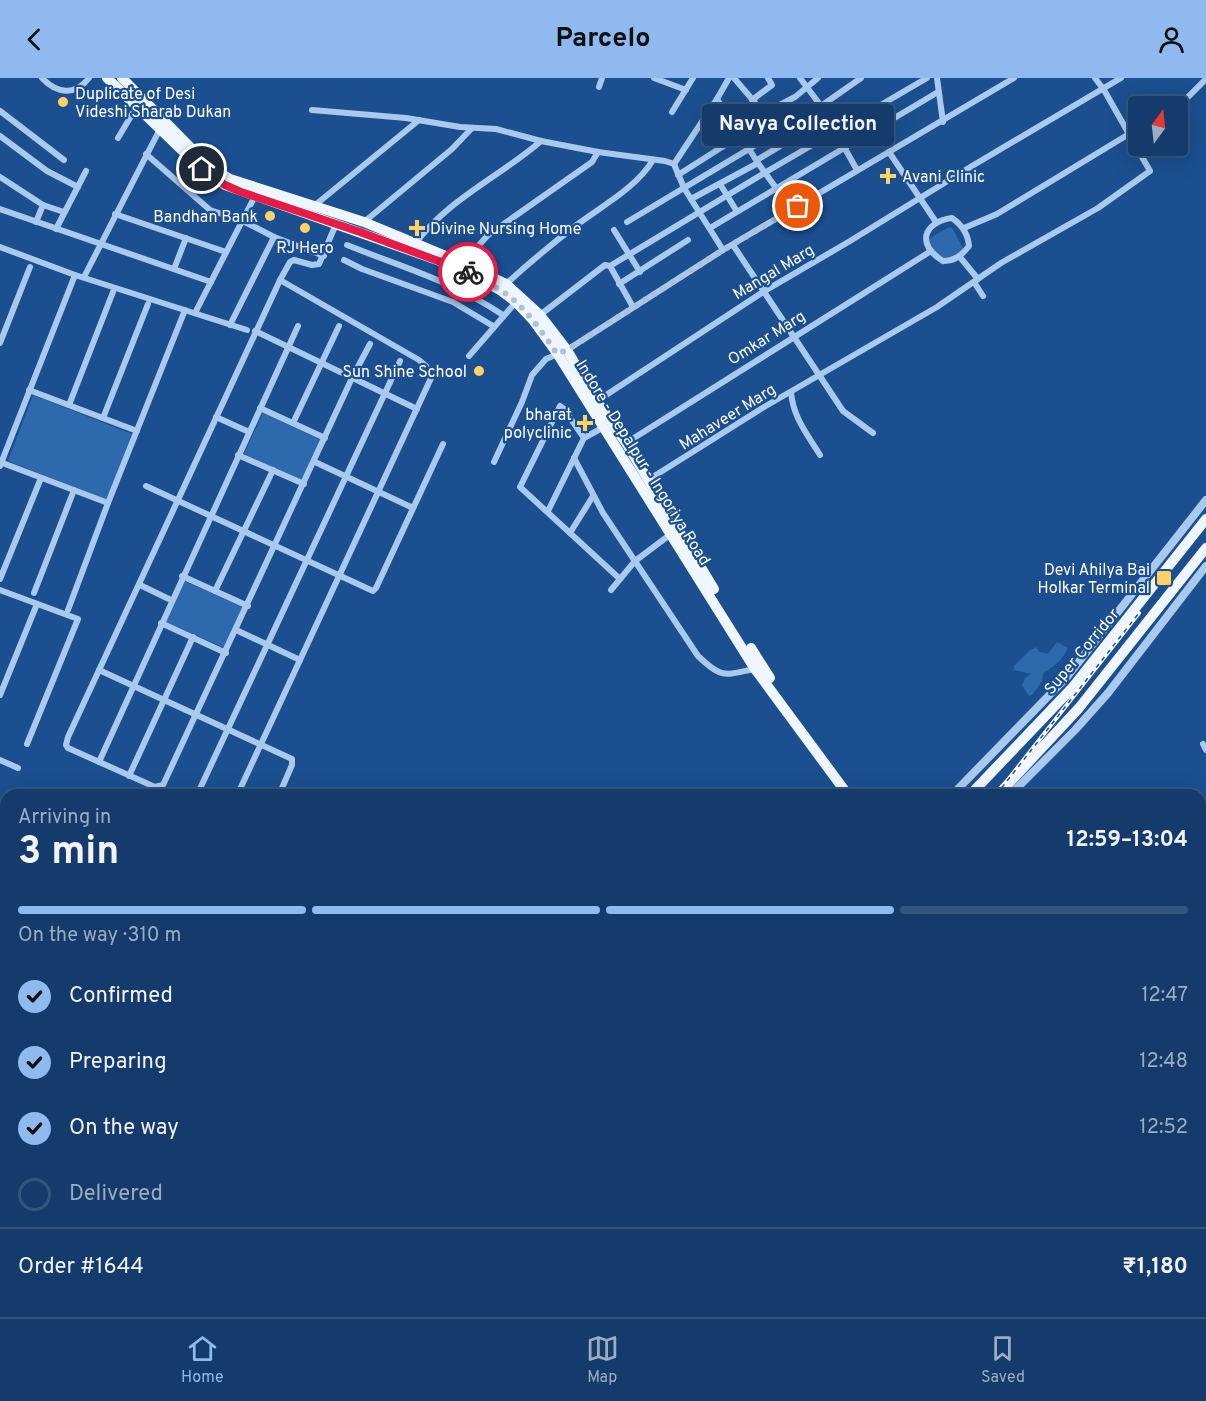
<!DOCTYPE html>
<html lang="en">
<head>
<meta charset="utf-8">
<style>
	body { margin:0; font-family:Overpass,sans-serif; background:#214673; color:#f1f3f6; height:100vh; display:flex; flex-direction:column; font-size:22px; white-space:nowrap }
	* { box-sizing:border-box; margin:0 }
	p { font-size:20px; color:#9dadc1 }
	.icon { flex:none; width:33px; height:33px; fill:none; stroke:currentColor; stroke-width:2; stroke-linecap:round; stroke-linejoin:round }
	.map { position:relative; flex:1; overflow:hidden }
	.drawer { position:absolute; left:0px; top:711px; width:1206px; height:528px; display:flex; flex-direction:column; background:#143b6b; border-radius:18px 18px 0 0; box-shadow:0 6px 24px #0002,0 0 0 2px #33557e }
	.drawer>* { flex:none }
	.needle { width:39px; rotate:15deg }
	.controls { position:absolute; left:1128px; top:18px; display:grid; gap:12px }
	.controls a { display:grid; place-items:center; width:60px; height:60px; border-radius:6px; background:#143b6b; box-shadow:0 6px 24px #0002,0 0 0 2px #33557e; font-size:30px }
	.pin { position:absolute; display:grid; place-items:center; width:51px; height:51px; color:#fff; margin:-26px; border:3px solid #fff; border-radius:50%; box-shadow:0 2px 6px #0007 }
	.courier { position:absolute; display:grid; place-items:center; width:60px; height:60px; margin:-30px; border:4px solid #e11d48; border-radius:50%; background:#fff; color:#222; box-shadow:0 2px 8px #0007 }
	.bubble { position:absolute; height:42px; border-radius:6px; background:#143b6b; box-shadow:0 6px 24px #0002,0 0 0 2px #33557e; font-size:20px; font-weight:700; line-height:42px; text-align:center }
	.summary em { font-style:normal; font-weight:700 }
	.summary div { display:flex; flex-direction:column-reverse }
	.summary { display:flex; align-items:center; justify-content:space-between; height:102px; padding:0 18px }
	h1 { font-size:39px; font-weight:700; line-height:45px }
	.bar { display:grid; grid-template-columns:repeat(4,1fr); gap:9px 6px; align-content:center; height:72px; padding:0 18px }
	.bar i { height:8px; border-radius:4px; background:#33557e }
	.bar .active { background:#90b9f0 }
	.bar p { grid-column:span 4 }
	.line { display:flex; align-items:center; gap:15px; padding:0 18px; border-top:2px solid #33557e }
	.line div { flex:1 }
	ol { padding:0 18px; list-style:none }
	li { display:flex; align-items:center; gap:18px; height:66px }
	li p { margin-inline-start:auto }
	li .icon { padding:6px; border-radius:50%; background:#90b9f0; color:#111; stroke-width:4 }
	li:last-child { color:#9dadc1 }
	li i { width:33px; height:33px; border:3px solid #33557e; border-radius:50% }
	header { display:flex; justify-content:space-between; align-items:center; height:78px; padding:0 18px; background:#90b9f0; color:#111; font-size:27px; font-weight:700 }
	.dock { display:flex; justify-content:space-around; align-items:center; height:84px; border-top:2px solid #33557e; background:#143b6b; font-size:16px; color:#9dadc1 }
	.dock a { display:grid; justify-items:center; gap:3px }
	.dock .active { color:#90b9f0 }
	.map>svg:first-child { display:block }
	.green { fill:#2e69ad }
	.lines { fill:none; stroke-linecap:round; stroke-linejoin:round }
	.minor { stroke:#a9c9ee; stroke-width:6 }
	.tertiary { stroke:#a9c9ee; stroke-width:8 }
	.secondary { stroke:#d6e6fa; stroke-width:9 }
	.primary { stroke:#f0f6ff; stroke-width:10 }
	.rail-casing { stroke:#fff; stroke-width:4 }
	.rail { stroke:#1b4f8f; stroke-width:1.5; stroke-dasharray:4.5; stroke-linecap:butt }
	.done { stroke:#afc1d8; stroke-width:6; stroke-dasharray:0 10.8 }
	.route { stroke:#e11d48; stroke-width:8 }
	.poi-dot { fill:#ffd166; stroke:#1b4f8f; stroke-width:2 }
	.labels { text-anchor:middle; stroke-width:4.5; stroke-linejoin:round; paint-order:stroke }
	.poi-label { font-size:16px; fill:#fff; stroke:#1b4f8f; text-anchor:end }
	.street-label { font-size:16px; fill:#fff; stroke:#1b4f8f }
</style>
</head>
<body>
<header><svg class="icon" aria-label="back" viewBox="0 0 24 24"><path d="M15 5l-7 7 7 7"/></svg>Parcelo<svg class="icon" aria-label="person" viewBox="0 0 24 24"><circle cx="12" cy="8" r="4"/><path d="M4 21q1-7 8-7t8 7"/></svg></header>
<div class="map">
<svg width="1206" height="1239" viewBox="0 0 1206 1239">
	<rect width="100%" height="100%" fill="#1b4f8f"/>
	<g class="green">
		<polygon points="949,149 952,150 963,170 961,177 943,187 940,186 926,166 927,162"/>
		<polygon points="33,317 132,356 107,422 8,383"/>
		<polygon points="263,335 321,362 302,403 244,376"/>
		<polygon points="184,503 243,529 225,570 166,544"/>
		<path d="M1057 564 1068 570C1063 581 1054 589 1043 595L1042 603 1033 616 1029 618 1022 607 1025 600 1031 596 1014 592V588L1029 573 1036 569 1039 574 1048 576Z"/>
	</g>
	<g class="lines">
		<g class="minor">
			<path d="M42 0C57 16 75 18 89 0"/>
			<polyline points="654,0 686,12"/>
			<polyline points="734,0 764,35 795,19 818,0"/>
			<polyline points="800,0 821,28 857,92"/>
			<polyline points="937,0 943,44"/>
			<polyline points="599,9 602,0"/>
			<polyline points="717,21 758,85 792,132"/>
			<polyline points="752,22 772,7 768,0"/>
			<polyline points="1178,29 1206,1"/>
			<polyline points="312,32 406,40 460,49 496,51 541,63 598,74 665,83 674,86 684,110 723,172"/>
			<polyline points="0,33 64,82"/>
			<polyline points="672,34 693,0"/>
			<polyline points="0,58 47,93 78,109"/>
			<polyline points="118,60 137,28"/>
			<polyline points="889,74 936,144"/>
			<polyline points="146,76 210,132 243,143 274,159 324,178"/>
			<polyline points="757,82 827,40"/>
			<polyline points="674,86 717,21 729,0"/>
			<polyline points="678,97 741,57"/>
			<polyline points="0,99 43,127 64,134"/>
			<polyline points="720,106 736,132"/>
			<polyline points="691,121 758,85"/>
			<polyline points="314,128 419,42"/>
			<polyline points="0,131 211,204"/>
			<polyline points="115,136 226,174"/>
			<path d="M952 140C962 147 968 155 969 168 962 177 955 183 943 183 916 167 923 144 952 140Z"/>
			<polyline points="36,144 43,127"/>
			<polyline points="364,144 452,71 472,50"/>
			<polyline points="627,144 821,28 861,0"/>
			<polyline points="336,146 319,186 312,187 294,182 290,184 280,202 68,659 66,667 68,670 155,709 163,707 352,300 370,266"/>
			<polyline points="710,150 938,14"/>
			<polyline points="964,150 997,136 1129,56"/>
			<polyline points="56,151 86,93"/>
			<polyline points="614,152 640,194"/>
			<path d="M415 166C448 121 501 98 541 63"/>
			<path d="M347 167C404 190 450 202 503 237"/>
			<polyline points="733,167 843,333 873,355"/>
			<polyline points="0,169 75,197 247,252"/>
			<polyline points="959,178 978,201"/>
			<polyline points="344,182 362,191 453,224 493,248"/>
			<polyline points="463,185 488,157 592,84 598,74"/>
			<polyline points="610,188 766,94 927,0"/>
			<polyline points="174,191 186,160"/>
			<polyline points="84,199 160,51"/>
			<polyline points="974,204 983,218"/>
			<path d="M506 206C529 185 553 165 578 146 602 128 637 109 653 82"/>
			<polyline points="619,206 688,162"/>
			<polyline points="195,235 255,118"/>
			<polyline points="540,237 605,187 610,188 633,229"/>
			<polyline points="230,247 274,159"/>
			<polyline points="255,253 417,331"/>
			<polyline points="0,265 30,189"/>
			<polyline points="469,278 516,224"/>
			<polyline points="29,312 137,353"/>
			<path d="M791 314C793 339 807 356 820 377"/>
			<polyline points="597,323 763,214 850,163 972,88 1121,0"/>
			<polyline points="69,327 113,214"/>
			<polyline points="260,330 325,360"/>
			<polyline points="216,339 249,354"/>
			<polyline points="103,340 148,226"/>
			<polyline points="293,345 339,248"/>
			<polyline points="584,360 564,331 560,328 520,409 620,501"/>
			<polyline points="626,365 931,173"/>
			<polyline points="238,377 304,406"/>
			<path d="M574 380 603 435 698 578C722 601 724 597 755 591"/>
			<polyline points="0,384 108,425"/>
			<polyline points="315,384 413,430"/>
			<polyline points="494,384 522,324 532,297 546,281 567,272 723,172 1014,0"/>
			<polyline points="0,388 75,197"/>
			<polyline points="648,402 764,329 937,229 1001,185 1098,130 1150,93 1104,12 1095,0"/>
			<polyline points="146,408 373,513 376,510 443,366"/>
			<polyline points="548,433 584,360 604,349"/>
			<polyline points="570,455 593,418"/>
			<polyline points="182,498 248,528"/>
			<polyline points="0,501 41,400"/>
			<polyline points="140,507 171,522"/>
			<polyline points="0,512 78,541 27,666"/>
			<polyline points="611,512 635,483 671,456"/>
			<polyline points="215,513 273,392"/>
			<polyline points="34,515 74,412"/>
			<polyline points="68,532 108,425 185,232"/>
			<polyline points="161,545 226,575"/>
			<polyline points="236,552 300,582"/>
			<polyline points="99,592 292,681 292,687 279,717"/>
			<polyline points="0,617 37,526"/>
			<polyline points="1203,666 1206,672"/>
			<polyline points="0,682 18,690"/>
			<polyline points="99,684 298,248"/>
			<polyline points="129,698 193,559"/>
			<polyline points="241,709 432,298 426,288 419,282 280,202"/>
			<polyline points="197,717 400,283"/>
			<polyline points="1200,748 1206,744"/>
			<polyline points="1200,785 1206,795"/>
			<polyline points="0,1047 6,1052"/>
			<polyline points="1200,1164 1206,1170"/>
			<polyline points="1200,1200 1206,1193"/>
			<polyline points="1200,1218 1206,1215"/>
			<polyline points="198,1239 199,1233"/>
			<polyline points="797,1239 803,1233"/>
			<polyline points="806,1239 812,1233"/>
			<polyline points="1165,1239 1175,1233"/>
		</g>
		<g class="tertiary">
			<polyline points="952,717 1066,600 1206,422"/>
			<polyline points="1010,717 1075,652 1108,615 1206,488"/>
		</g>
		<g class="secondary">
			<polyline points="0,1148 6,1142"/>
			<polyline points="0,1159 6,1154"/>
		</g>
		<g class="primary">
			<polyline points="107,0 192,82 225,107 460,190 500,212 516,224 533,242 557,275 755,591 848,717"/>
			<polyline points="122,0 194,73 217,93 230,101 364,144 446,178"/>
			<polyline points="463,185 506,206 540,237 567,272 597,323 626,365 714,511"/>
			<polyline points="751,570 770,600"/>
			<polyline points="970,717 1072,610 1206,441"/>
			<polyline points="998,717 1079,630 1206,470"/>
			<polyline points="1200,1085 1206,1092"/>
			<polyline points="1200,1104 1206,1110"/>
		</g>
		<g class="rail-casing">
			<polyline id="rail" points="996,717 1139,535"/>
		</g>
		<use href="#rail" class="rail"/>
	</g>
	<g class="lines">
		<path class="done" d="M468 194C484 203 502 211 516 224 532 239 545 258 557 276L567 272 723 172 798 128"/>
		<polyline class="route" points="202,91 225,107 241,114 360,154 468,194"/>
	</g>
	<g class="poi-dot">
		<circle cx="63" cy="24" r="6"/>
		<path d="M885 89h6v6h6v6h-6v6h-6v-6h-6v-6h6z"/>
		<circle cx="270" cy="138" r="6"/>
		<circle cx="305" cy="150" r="6"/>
		<path d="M414 141h6v6h6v6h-6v6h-6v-6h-6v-6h6z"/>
		<circle cx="479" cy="293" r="6"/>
		<path d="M582 336h6v6h6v6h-6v6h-6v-6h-6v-6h6z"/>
		<rect x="1156" y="492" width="16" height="16" rx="3"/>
	</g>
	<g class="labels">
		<g class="poi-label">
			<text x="75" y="21" text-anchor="start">Duplicate of Desi<tspan x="75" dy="18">Videshi Sharab Dukan</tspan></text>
			<text x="902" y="104" text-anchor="start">Avani Clinic</text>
			<text x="258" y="144">Bandhan Bank</text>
			<text x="430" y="156" text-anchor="start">Divine Nursing Home</text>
			<text x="305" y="175" text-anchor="middle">RJ Hero</text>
			<text x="467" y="299">Sun Shine School</text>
			<text x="572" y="342">bharat<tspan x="572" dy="18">polyclinic</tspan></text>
			<text x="1150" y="497">Devi Ahilya Bai<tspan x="1150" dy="18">Holkar Terminal</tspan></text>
		</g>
		<g class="street-label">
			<text transform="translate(773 193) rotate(-31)" y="6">Mangal Marg</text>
			<text transform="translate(766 259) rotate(-32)" y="6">Omkar Marg</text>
			<text transform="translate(727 338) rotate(-32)" y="6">Mahaveer Marg</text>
			<text transform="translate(644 384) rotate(58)" y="6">Indore - Depalpur - Ingoriya Road</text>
			<text transform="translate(1081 573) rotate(-50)" y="6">Super Corridor</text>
		</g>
	</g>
</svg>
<div class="controls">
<a><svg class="needle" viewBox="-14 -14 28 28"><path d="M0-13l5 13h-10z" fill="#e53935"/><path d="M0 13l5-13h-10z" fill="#9dadc1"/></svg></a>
</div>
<div class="pin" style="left:798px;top:128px;background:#ea580c"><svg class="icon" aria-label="bag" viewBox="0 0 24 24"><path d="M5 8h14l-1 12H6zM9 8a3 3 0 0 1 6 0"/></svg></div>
<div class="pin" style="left:202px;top:91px;background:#1f2937"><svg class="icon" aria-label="home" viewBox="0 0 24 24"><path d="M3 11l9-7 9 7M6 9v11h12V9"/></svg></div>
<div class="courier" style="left:468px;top:194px"><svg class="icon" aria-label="bike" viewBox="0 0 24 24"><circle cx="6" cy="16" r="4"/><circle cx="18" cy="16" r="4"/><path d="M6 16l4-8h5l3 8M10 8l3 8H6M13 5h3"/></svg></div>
<div class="bubble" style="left:702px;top:26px;width:192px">Navya Collection</div>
<section class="drawer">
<div class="summary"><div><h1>3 min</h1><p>Arriving in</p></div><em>12:59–13:04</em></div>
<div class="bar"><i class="active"></i><i class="active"></i><i class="active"></i><i></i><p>On the way · 310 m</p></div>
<ol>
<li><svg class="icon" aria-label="check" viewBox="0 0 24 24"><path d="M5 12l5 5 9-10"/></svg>Confirmed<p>12:47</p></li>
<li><svg class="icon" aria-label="check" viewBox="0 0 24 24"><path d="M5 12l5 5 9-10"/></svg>Preparing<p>12:48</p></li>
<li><svg class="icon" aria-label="check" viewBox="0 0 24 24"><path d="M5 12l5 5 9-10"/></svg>On the way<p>12:52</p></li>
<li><i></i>Delivered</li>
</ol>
<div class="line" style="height:78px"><div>Order #1644</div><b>₹1,180</b></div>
</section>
</div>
<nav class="dock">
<a class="active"><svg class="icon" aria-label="home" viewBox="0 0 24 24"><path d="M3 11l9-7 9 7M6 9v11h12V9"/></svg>Home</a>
<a><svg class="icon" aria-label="map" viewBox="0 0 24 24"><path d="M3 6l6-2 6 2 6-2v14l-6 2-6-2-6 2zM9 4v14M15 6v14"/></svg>Map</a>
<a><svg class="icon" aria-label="saved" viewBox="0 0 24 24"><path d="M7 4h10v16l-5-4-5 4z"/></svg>Saved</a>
</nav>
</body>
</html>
